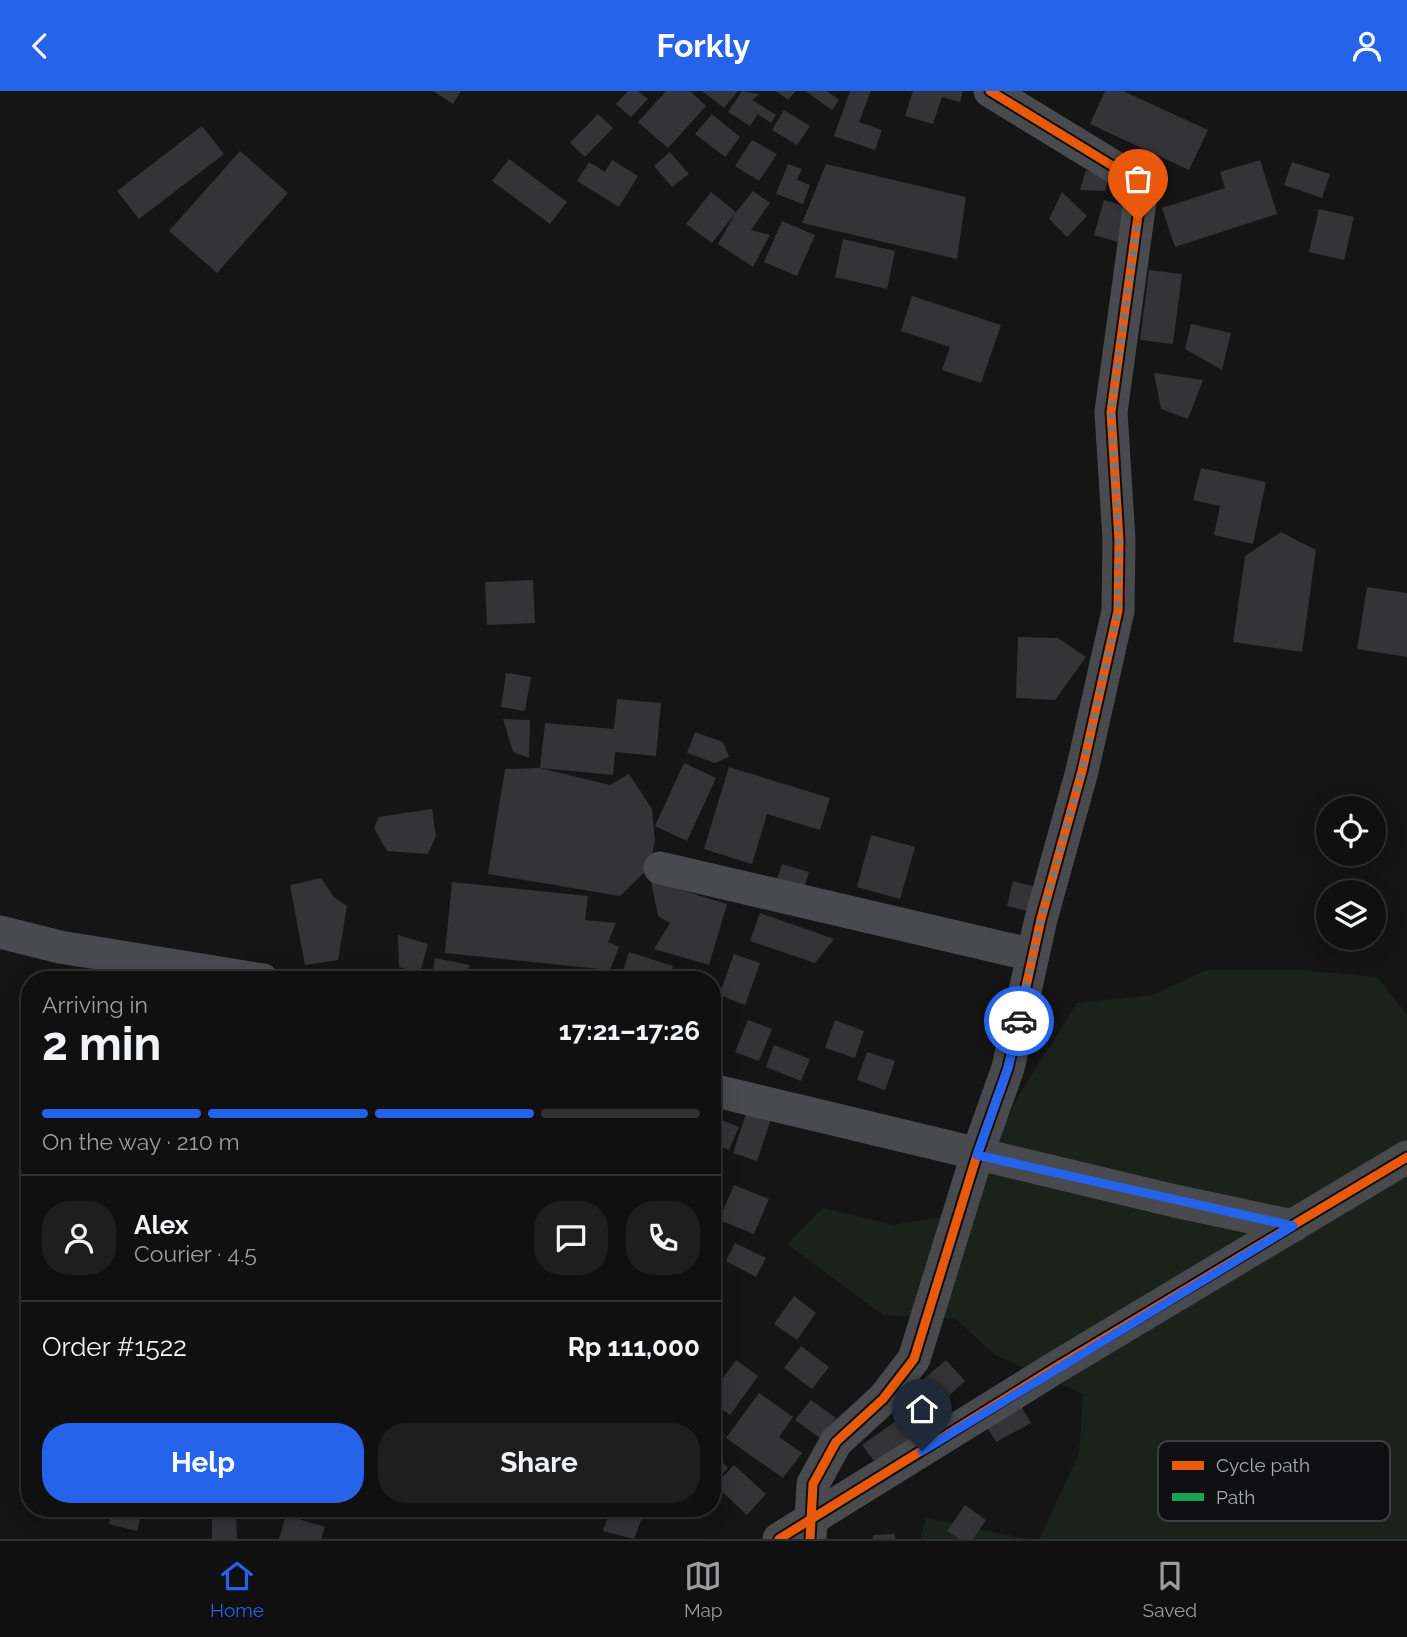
<!DOCTYPE html>
<html lang="en">
<head>
<meta charset="utf-8">
<style>
	body { margin:0; font-family:Raleway,sans-serif; background:#1e1e1e; color:#f1f3f6; height:100vh; display:flex; flex-direction:column; font-size:26px; white-space:nowrap }
	* { box-sizing:border-box; margin:0 }
	p { font-size:23px; color:#9c9d9f }
	.icon { flex:none; width:38px; height:38px; fill:none; stroke:currentColor; stroke-width:2; stroke-linecap:round; stroke-linejoin:round }
	.map { position:relative; flex:1; overflow:hidden }
	.drawer { position:absolute; left:21px; top:880px; width:700px; height:546px; display:flex; flex-direction:column; background:#101010; border-radius:28px; box-shadow:0 4px 18px #0003,0 0 0 2px #303030 }
	.drawer>* { flex:none }
	.controls { position:absolute; left:1316px; top:705px; display:grid; gap:14px }
	.controls a { display:grid; place-items:center; width:70px; height:70px; border-radius:50%; background:#101010; box-shadow:0 4px 18px #0003,0 0 0 2px #303030; font-size:35px }
	.pin { position:absolute; display:grid; place-items:center; width:60px; height:60px; color:#fff; margin:-72px -30px; border-radius:50% 50% 50% 0; rotate:-45deg; box-shadow:0 0 7px #0007 }
	.pin .icon { rotate:45deg }
	.courier { position:absolute; display:grid; place-items:center; width:70px; height:70px; margin:-35px; border:5px solid #2563eb; border-radius:50%; background:#fff; color:#222; box-shadow:0 2px 9px #0007 }
	.overview em { font-style:normal; font-weight:700 }
	.overview div { display:flex; flex-direction:column-reverse }
	.overview { display:flex; align-items:center; justify-content:space-between; height:119px; padding:0 21px }
	h1 { font-size:46px; font-weight:700; line-height:52px }
	.bar { display:grid; grid-template-columns:repeat(4,1fr); gap:10px 7px; align-content:center; height:84px; padding:0 21px }
	.bar i { height:9px; border-radius:5px; background:#303030 }
	.bar .active { background:#2563eb }
	.bar p { grid-column:span 4 }
	.line { display:flex; align-items:center; gap:18px; padding:0 21px; border-top:2px solid #303030 }
	.line div { flex:1 }
	.round { display:grid; place-items:center; flex:none; width:74px; height:74px; border-radius:28px; background:#1e1e1e }
	.action { display:flex; gap:14px; margin-top:auto; padding:14px 21px }
	.action a { flex:1; height:80px; border-radius:28px; background:#2563eb; color:#fff; font-size:28px; font-weight:700; line-height:80px; text-align:center }
	.action a+a { background:#1e1e1e; color:#f1f3f6 }
	header { display:flex; justify-content:space-between; align-items:center; height:91px; padding:0 21px; background:#2563eb; color:#fff; font-size:32px; font-weight:700 }
	.tab-bar { display:flex; justify-content:space-around; align-items:center; height:98px; border-top:2px solid #303030; background:#101010; font-size:19px; color:#9c9d9f }
	.tab-bar a { display:grid; justify-items:center; gap:4px }
	.tab-bar .active { color:#2563eb }
	.map>svg:first-child { display:block }
	.green { fill:#1b221c }
	.building { fill:#343436 }
	.lines { fill:none; stroke-linecap:round; stroke-linejoin:round }
	.minor { stroke:#494a4e; stroke-width:33 }
	.quiet { stroke:#1a9f57; stroke-width:7; stroke-dasharray:14 7; stroke-linecap:butt }
	.cycleway-casing { stroke:#0f0f11; stroke-width:13 }
	.cycleway { stroke:#e8590c; stroke-width:9 }
	.done { stroke:#73767e; stroke-width:7; stroke-dasharray:0 12.6 }
	.route { stroke:#2563eb; stroke-width:9 }
	.key { fill:#0f0f11; stroke:#3c3e43; stroke-width:2 }
	.key-label { font-size:19px; fill:#a5abb7 }
</style>
</head>
<body>
<header><svg class="icon" aria-label="back" viewBox="0 0 24 24"><path d="M15 5l-7 7 7 7"/></svg>Forkly<svg class="icon" aria-label="person" viewBox="0 0 24 24"><circle cx="12" cy="8" r="4"/><path d="M4 21q1-7 8-7t8 7"/></svg></header>
<div class="map">
<svg width="1407" height="1448" viewBox="0 0 1407 1448">
	<rect width="100%" height="100%" fill="#151515"/>
	<g class="green">
		<polygon points="1207,879 1298,879 1377,886 1407,924 1407,1448 1039,1448 1079,1363 1083,1303 995,1264 956,1228 883,1224 787,1153 823,1117 893,1134 959,1123 1021,1001 1077,912 1152,904"/>
		<polygon points="926,1427 1026,1448 920,1448"/>
	</g>
	<g class="building">
		<polygon points="433,0 461,0 453,13"/>
		<polygon points="628,0 638,0 648,8 631,26 616,13"/>
		<polygon points="666,0 690,0 706,15 668,57 638,31"/>
		<polygon points="702,0 738,0 724,17"/>
		<polygon points="742,0 760,3 752,9 776,24 771,32 758,23 750,35 728,21"/>
		<polygon points="776,0 796,0 788,9"/>
		<polygon points="805,0 827,0 839,9 832,19"/>
		<polygon points="850,0 871,0 859,31 882,39 875,59 834,45"/>
		<polygon points="913,0 963,0 960,11 942,6 933,33 905,25"/>
		<polygon points="1105,0 1123,0 1208,39 1189,79 1090,33"/>
		<polygon points="784,19 810,35 797,54 772,39"/>
		<polygon points="598,23 613,37 585,66 570,52"/>
		<polygon points="712,23 740,46 725,66 695,43"/>
		<polygon points="202,35 224,63 139,128 117,100"/>
		<polygon points="752,49 777,63 759,90 735,75"/>
		<polygon points="240,60 288,102 217,182 169,140"/>
		<polygon points="670,61 689,83 672,96 654,75"/>
		<polygon points="509,68 567,111 550,133 492,90"/>
		<polygon points="612,69 638,85 619,116 577,90 589,71 605,81"/>
		<polygon points="1260,69 1277,123 1175,156 1162,117 1225,97 1220,81"/>
		<polygon points="1292,71 1330,83 1322,107 1284,94"/>
		<polygon points="788,73 802,78 797,89 810,94 803,113 776,103"/>
		<polygon points="826,73 966,106 957,168 802,132"/>
		<polygon points="1086,79 1109,87 1105,100 1080,99"/>
		<polygon points="753,100 770,112 751,139 770,144 753,176 718,153 736,121 712,152 686,133 711,101 736,121"/>
		<polygon points="1062,101 1087,125 1067,146 1049,128"/>
		<polygon points="1104,109 1134,118 1124,153 1094,144"/>
		<polygon points="1319,118 1354,126 1344,169 1309,161"/>
		<polygon points="782,130 815,144 797,185 764,171"/>
		<polygon points="843,148 895,160 887,198 835,186"/>
		<polygon points="1149,179 1182,183 1173,253 1140,249"/>
		<polygon points="912,205 1001,234 981,292 942,279 950,256 901,240"/>
		<polygon points="1191,233 1231,242 1222,279 1185,258"/>
		<polygon points="1154,282 1203,289 1188,328 1161,318"/>
		<polygon points="1201,377 1266,391 1253,453 1214,444 1220,415 1193,409"/>
		<polygon points="1281,441 1316,459 1302,561 1233,551 1245,465"/>
		<polygon points="533,489 535,532 487,534 485,491"/>
		<polygon points="1367,496 1407,502 1407,566 1357,558"/>
		<polygon points="1018,546 1058,547 1086,566 1055,609 1016,607"/>
		<polygon points="506,582 531,586 525,620 501,616"/>
		<polygon points="617,608 661,612 656,665 615,661 613,684 540,677 545,632 614,638"/>
		<polygon points="503,628 530,629 529,667 513,661"/>
		<polygon points="695,641 723,651 729,666 715,672 687,662"/>
		<polygon points="684,672 716,687 687,750 655,735"/>
		<polygon points="729,676 830,707 820,739 767,723 752,773 704,758"/>
		<polygon points="540,677 610,694 629,683 652,718 655,750 649,777 620,805 488,783 505,678"/>
		<polygon points="432,718 436,745 428,763 387,760 374,737 379,726"/>
		<polygon points="871,744 915,756 900,808 857,796"/>
		<polygon points="782,773 809,781 802,803 775,794"/>
		<polygon points="321,787 334,806 347,815 338,869 305,874 290,794"/>
		<polygon points="651,790 727,813 709,874 654,858 670,832 658,825"/>
		<polygon points="1013,790 1040,797 1034,822 1007,815"/>
		<polygon points="452,791 588,805 585,829 616,832 608,851 619,856 610,879 445,862"/>
		<polygon points="760,822 834,848 815,872 750,850"/>
		<polygon points="398,844 428,853 420,882 399,876"/>
		<polygon points="629,861 673,875 669,889 620,889"/>
		<polygon points="734,863 760,872 745,914 719,904"/>
		<polygon points="435,867 470,874 463,889 431,889"/>
		<polygon points="677,878 701,889 672,889"/>
		<polygon points="566,881 594,888 594,889 564,889"/>
		<polygon points="479,885 512,886 511,889 476,889"/>
		<polygon points="748,929 772,938 759,970 735,961"/>
		<polygon points="835,929 864,940 855,967 825,957"/>
		<polygon points="774,954 810,968 801,990 766,976"/>
		<polygon points="867,961 895,970 885,999 857,989"/>
		<polygon points="749,1014 773,1022 757,1070 733,1062"/>
		<polygon points="719,1028 739,1036 729,1059 712,1052"/>
		<polygon points="734,1094 769,1108 754,1143 719,1129"/>
		<polygon points="735,1152 766,1167 756,1186 726,1170"/>
		<polygon points="794,1205 816,1222 797,1249 774,1233"/>
		<polygon points="801,1255 829,1276 812,1298 784,1277"/>
		<polygon points="736,1269 758,1285 730,1324 712,1311 712,1302"/>
		<polygon points="946,1269 965,1290 933,1319 913,1297"/>
		<polygon points="759,1302 793,1326 779,1346 802,1362 783,1387 726,1347"/>
		<polygon points="1017,1308 1031,1332 996,1351 982,1328"/>
		<polygon points="811,1309 836,1327 820,1347 795,1329"/>
		<polygon points="903,1325 921,1351 881,1379 862,1354"/>
		<polygon points="712,1361 728,1377 712,1394"/>
		<polygon points="734,1374 766,1403 747,1424 715,1394"/>
		<polygon points="965,1414 986,1429 973,1448 959,1448 947,1440"/>
		<polygon points="113,1418 143,1418 137,1440 109,1433"/>
		<polygon points="611,1418 645,1419 634,1448 603,1440"/>
		<polygon points="212,1422 236,1422 237,1448 212,1448"/>
		<polygon points="286,1424 325,1436 321,1448 279,1448"/>
		<polygon points="895,1443 895,1448 873,1448 873,1444"/>
	</g>
	<g class="lines">
		<g class="minor">
			<polyline points="660,777 1033,864"/>
			<polyline points="0,841 60,856 263,889"/>
			<polyline points="712,999 1175,1110 1293,1135"/>
			<polyline points="779,1448 1058,1275 1407,1066"/>
			<polyline points="810,1448 813,1393 836,1351 883,1308 914,1268 977,1064 1008,977 1041,828 1082,680 1118,520 1119,449 1111,321 1141,103 1134,88 990,0"/>
		</g>
		<polyline class="quiet" points="977,1064 1293,1135"/>
		<g class="cycleway-casing">
			<g id="cycleway">
				<polyline points="779,1448 1058,1275 1407,1066"/>
				<polyline points="810,1448 813,1393 836,1351 883,1308 914,1268 977,1064 1008,977 1041,828 1082,680 1118,520 1119,449 1111,321 1141,103 1134,88 990,0"/>
			</g>
		</g>
		<use href="#cycleway" class="cycleway"/>
	</g>
	<g class="lines">
		<polyline class="done" points="1019,930 1041,828 1082,680 1118,520 1119,449 1111,321 1138,130"/>
		<polyline class="route" points="922,1360 1293,1135 977,1064 1008,977 1019,930"/>
	</g>
	<rect x="1158" y="1350" width="232" height="80" rx="10" class="key"/>
	<rect x="1172" y="1370" width="32" height="9" fill="#e8590c"/>
	<rect x="1172" y="1402" width="32" height="8" fill="#1a9f57"/>
	<g class="key-label">
		<text x="1216" y="1381">Cycle path</text>
		<text x="1216" y="1413">Path</text>
	</g>
</svg>
<div class="controls">
<a><svg class="icon" aria-label="locate" viewBox="0 0 24 24"><circle cx="12" cy="12" r="6"/><path d="M12 2v4M12 18v4M2 12h4M18 12h4"/></svg></a>
<a><svg class="icon" aria-label="layers" viewBox="0 0 24 24"><path d="M12 4l9 5-9 5-9-5zM3 14l9 5 9-5"/></svg></a>
</div>
<div class="pin" style="left:1138px;top:130px;background:#ea580c"><svg class="icon" aria-label="bag" viewBox="0 0 24 24"><path d="M5 8h14l-1 12H6zM9 8a3 3 0 0 1 6 0"/></svg></div>
<div class="pin" style="left:922px;top:1360px;background:#1f2937"><svg class="icon" aria-label="home" viewBox="0 0 24 24"><path d="M3 11l9-7 9 7M6 9v11h12V9"/></svg></div>
<div class="courier" style="left:1019px;top:930px"><svg class="icon" aria-label="car" viewBox="0 0 24 24"><path d="M5 17H2v-5l4-1 3-4h7l3 4 3 1v5h-3M9 17h6M6 11h13"/><circle cx="7" cy="17" r="2"/><circle cx="17" cy="17" r="2"/></svg></div>
<section class="drawer">
<div class="overview"><div><h1>2 min</h1><p>Arriving in</p></div><em>17:21–17:26</em></div>
<div class="bar"><i class="active"></i><i class="active"></i><i class="active"></i><i></i><p>On the way · 210 m</p></div>
<div class="line" style="height:126px"><a class="round"><svg class="icon" aria-label="person" viewBox="0 0 24 24"><circle cx="12" cy="8" r="4"/><path d="M4 21q1-7 8-7t8 7"/></svg></a><div><b>Alex</b><p>Courier · 4.5</p></div><a class="round"><svg class="icon" aria-label="chat" viewBox="0 0 24 24"><path d="M4 5h16v11H9l-5 4z"/></svg></a><a class="round"><svg class="icon" aria-label="phone" viewBox="0 0 24 24"><path d="M5 4h4l2 5-3 2q2 4 5 5l2-3 5 2v4C11 20 4 13 5 4z"/></svg></a></div>
<div class="line" style="height:91px"><div>Order #1522</div><b>Rp 111,000</b></div>
<div class="action"><a>Help</a><a>Share</a></div>
</section>
</div>
<nav class="tab-bar">
<a class="active"><svg class="icon" aria-label="home" viewBox="0 0 24 24"><path d="M3 11l9-7 9 7M6 9v11h12V9"/></svg>Home</a>
<a><svg class="icon" aria-label="map" viewBox="0 0 24 24"><path d="M3 6l6-2 6 2 6-2v14l-6 2-6-2-6 2zM9 4v14M15 6v14"/></svg>Map</a>
<a><svg class="icon" aria-label="saved" viewBox="0 0 24 24"><path d="M7 4h10v16l-5-4-5 4z"/></svg>Saved</a>
</nav>
</body>
</html>
